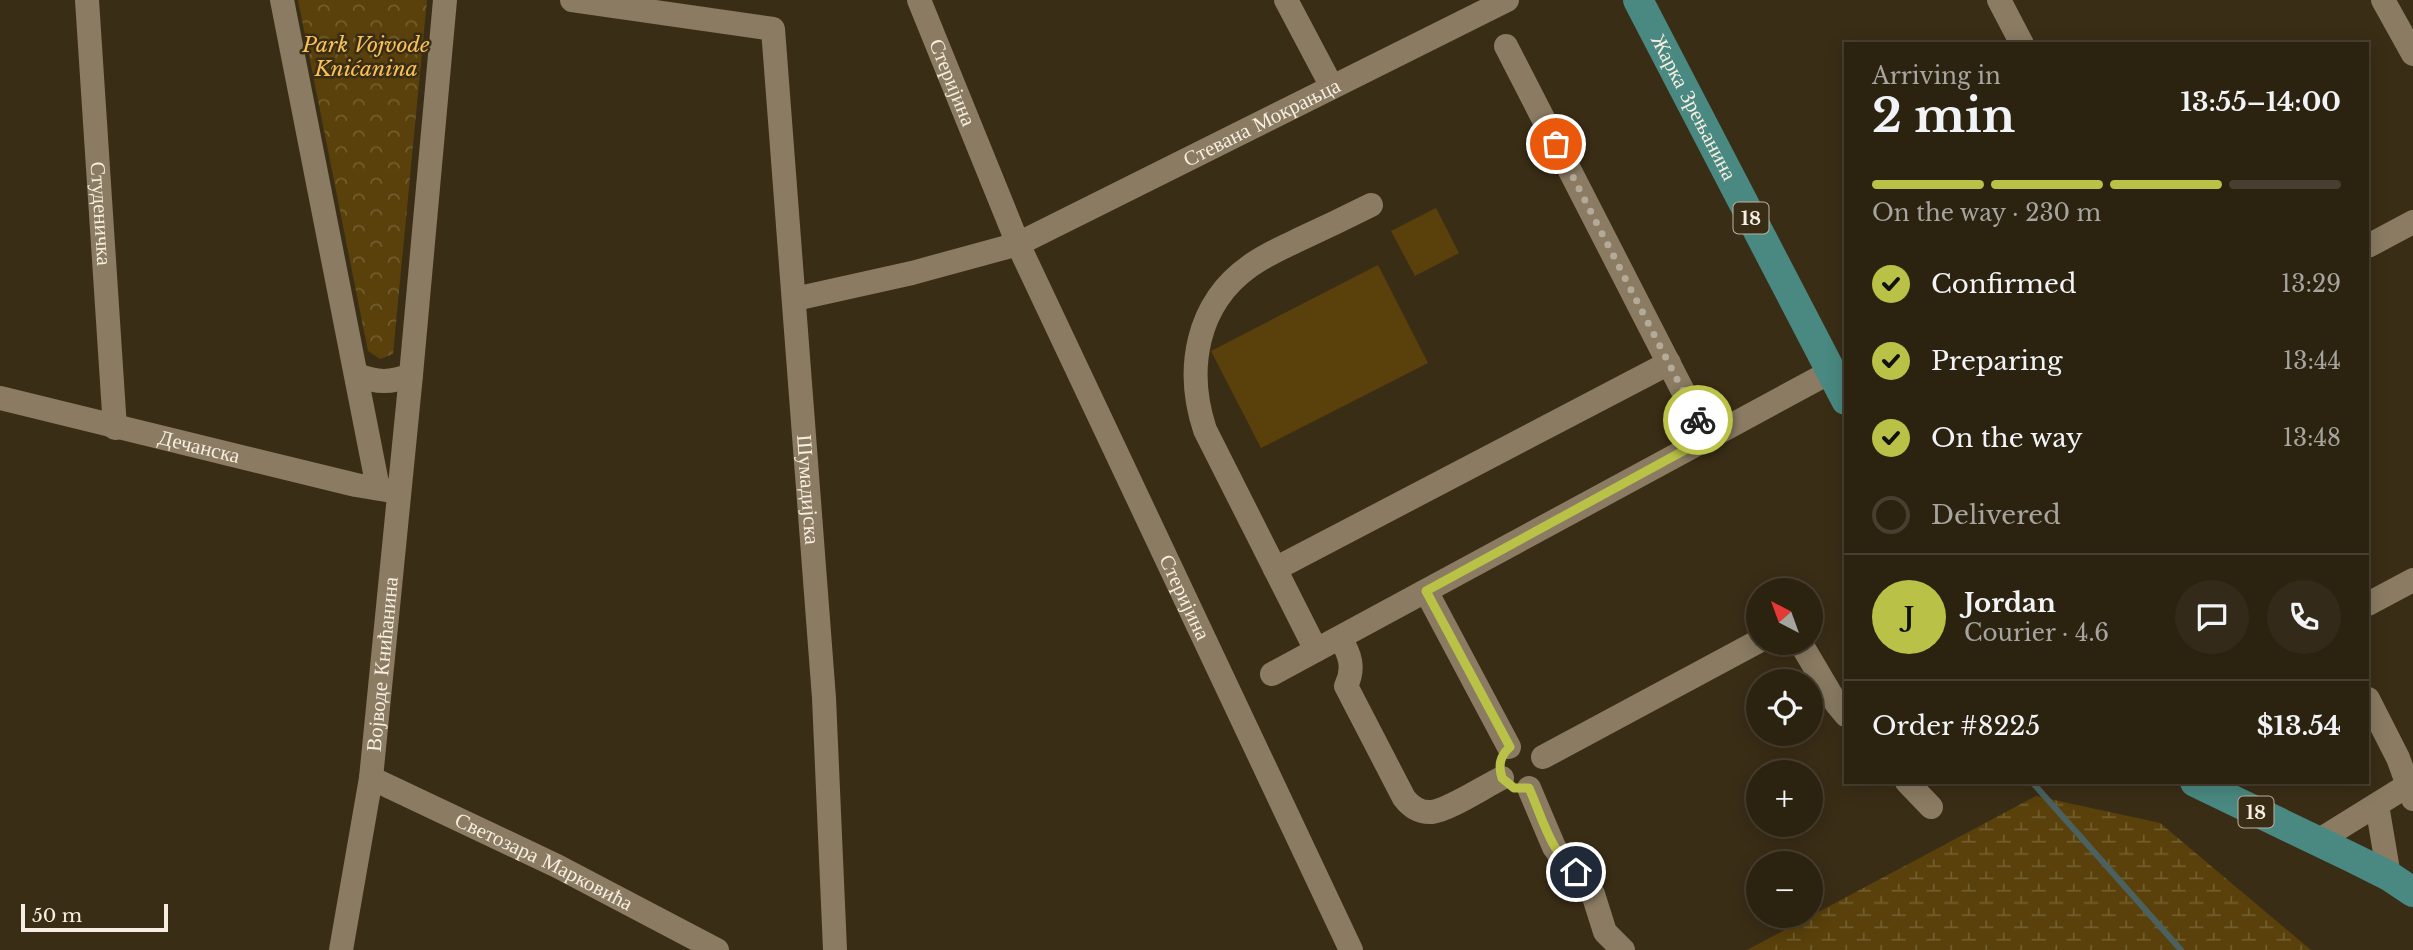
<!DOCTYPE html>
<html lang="en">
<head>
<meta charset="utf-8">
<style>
	body { margin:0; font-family:"Libre Baskerville",serif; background:#342a19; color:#f1f3f6; height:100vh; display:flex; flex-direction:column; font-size:26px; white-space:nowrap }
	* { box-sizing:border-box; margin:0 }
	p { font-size:23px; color:#a6a49f }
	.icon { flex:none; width:38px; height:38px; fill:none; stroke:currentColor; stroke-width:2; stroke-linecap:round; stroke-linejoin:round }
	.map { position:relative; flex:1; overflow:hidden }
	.sheet { position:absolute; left:1844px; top:42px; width:525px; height:742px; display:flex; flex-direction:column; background:#2c2210; border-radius:0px; box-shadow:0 4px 18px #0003,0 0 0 2px #483f30 }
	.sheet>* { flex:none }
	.needle { width:46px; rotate:319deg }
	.tools { position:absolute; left:1746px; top:578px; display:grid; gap:14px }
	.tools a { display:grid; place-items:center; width:77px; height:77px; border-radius:50%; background:#2c2210; box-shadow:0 4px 18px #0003,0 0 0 2px #483f30; font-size:35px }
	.scale { position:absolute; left:21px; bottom:18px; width:147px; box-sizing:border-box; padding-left:7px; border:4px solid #f6eee0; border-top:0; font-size:19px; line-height:24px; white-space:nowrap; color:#f6eee0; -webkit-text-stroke:5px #3a2d16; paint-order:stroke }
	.pin { position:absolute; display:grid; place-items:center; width:60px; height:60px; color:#fff; margin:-30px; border:4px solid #fff; border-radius:50%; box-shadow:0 2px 7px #0007 }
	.courier { position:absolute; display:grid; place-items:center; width:70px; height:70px; margin:-35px; border:5px solid #b9c146; border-radius:50%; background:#fff; color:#222; box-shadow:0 2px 9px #0007 }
	.headline em { font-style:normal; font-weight:800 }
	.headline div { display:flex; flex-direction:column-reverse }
	.headline { display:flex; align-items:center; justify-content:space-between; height:119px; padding:0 28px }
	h1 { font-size:46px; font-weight:800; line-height:52px }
	.bar { display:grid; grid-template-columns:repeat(4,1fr); gap:10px 7px; align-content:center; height:84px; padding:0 28px }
	.bar i { height:9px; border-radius:5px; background:#483f30 }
	.bar .active { background:#b9c146 }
	.bar p { grid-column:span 4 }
	.line { display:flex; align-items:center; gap:18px; padding:0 28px; border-top:2px solid #483f30 }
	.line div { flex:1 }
	.round { display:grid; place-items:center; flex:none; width:74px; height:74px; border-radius:37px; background:#342a19 }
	ol { padding:0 28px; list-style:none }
	li { display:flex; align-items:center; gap:21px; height:77px }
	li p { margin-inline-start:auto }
	li .icon { padding:7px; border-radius:50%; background:#b9c146; color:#111; stroke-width:4 }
	li:last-child { color:#a6a49f }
	li i { width:38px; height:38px; border:4px solid #483f30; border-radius:50% }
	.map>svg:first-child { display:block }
	.grass { fill:#5a410b }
	.forest { fill:url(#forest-crowns) }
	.wetland { fill:url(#wetland-marsh) }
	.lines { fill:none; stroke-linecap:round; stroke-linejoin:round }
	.stream { stroke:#4a6160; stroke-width:6 }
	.minor { stroke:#8a7b62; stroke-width:24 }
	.major { stroke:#498981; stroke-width:30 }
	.done { stroke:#b4aa99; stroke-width:7; stroke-dasharray:0 12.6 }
	.route { stroke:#b9c146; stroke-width:9 }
	.labels { text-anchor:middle; stroke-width:5; stroke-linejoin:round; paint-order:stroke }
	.shield { fill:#3a2d16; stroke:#beb4a3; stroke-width:2 }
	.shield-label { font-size:19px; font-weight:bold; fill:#f6eee0 }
	.park-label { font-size:21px; font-style:italic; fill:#f9c157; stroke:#3a2d16 }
	.street-label { font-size:21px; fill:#f6eee0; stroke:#3a2d16 }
</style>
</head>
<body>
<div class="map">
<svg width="2413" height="950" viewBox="0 0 2413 950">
	<defs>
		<pattern id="forest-crowns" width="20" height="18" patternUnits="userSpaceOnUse" patternTransform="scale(1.75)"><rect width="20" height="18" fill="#5a410b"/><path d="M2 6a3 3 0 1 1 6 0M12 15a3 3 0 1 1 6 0" fill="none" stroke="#725d2e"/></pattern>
		<pattern id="wetland-marsh" width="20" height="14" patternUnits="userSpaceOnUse" patternTransform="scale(1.75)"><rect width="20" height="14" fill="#5a410b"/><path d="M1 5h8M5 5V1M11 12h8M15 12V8" fill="none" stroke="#725d2e"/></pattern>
	</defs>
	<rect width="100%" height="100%" fill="#3a2d16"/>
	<g class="grass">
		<polygon points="1436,208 1459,253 1415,276 1391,231"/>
		<polygon points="1378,265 1428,363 1261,448 1211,351"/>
	</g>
	<polygon class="forest" points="298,0 427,0 393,354 380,359 368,351"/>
	<polygon class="wetland" points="2036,796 2160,823 2311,950 1747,950"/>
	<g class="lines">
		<polyline class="stream" points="2032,782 2181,950"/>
		<g class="minor">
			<path id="s1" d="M87 0 115 428"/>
			<polyline points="282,0 378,488"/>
			<path id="s2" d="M572 0 773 29 824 698 835 950"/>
			<path id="s3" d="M919 0 1018 244 1351 950"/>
			<polyline points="1286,0 1332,87"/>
			<polyline points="1999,0 2022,44"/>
			<polyline points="2383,0 2413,54"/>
			<polyline points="1506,46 1707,438"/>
			<polyline points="2368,246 2413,222"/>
			<path id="s4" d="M795 299 912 273 1018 244 1507 0"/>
			<path d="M357 375C377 383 391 383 411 375"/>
			<path id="s5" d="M0 398 356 485 392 491"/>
			<polyline points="1275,569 1669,363"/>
			<polyline points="1426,591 1509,747"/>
			<polyline points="2368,604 2413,580"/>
			<path d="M1340 638C1350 654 1355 668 1346 686L1404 798C1411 807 1420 813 1432 812 1449 810 1485 786 1502 778"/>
			<polyline points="1800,642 1836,703 1846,715"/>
			<path d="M1316 650 1205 430C1185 370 1196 304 1250 266 1265 255 1282 248 1298 240 1322 229 1347 217 1371 205"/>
			<polyline points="1272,674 1832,371"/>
			<polyline points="2368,699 2398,758 2413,799"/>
			<polyline points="1543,757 1759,641"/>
			<path id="s6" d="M371 778 557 866 717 950"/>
			<polyline points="1907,782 1931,807"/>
			<polyline points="1529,788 1554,847 1566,864 1585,882 1593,894 1605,932 1623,950"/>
			<polyline points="2377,805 2389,876"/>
			<polyline points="2318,841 2413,782"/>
			<path id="s7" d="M341 950 371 778 411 375 445 0"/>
		</g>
		<g class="major">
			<path id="s8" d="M1638 0 1846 400"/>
			<polyline points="2195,782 2353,858 2389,876 2413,892"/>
		</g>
	</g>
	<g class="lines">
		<polyline class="done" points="1556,144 1698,420"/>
		<path class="route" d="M1576 872C1551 853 1542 817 1529 788H1514L1502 778C1498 765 1500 756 1510 747L1426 591 1707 438 1698 420"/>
	</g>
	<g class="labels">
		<g class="shield">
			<rect x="1733.5" y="202.5" width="35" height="31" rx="5"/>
			<rect x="2238.5" y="796.5" width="35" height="31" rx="5"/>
		</g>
		<g class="shield-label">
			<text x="1751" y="225">18</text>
			<text x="2256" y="819">18</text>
		</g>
		<g class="park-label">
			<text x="366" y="52">Park Vojvode<tspan x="366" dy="24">Knićanina</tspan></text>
		</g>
		<g class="street-label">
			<text dy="7" stroke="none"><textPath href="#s3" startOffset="89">Стеријина</textPath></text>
			<text dy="7" stroke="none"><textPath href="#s8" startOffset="121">Жарка Зрењанина</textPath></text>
			<text dy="7" stroke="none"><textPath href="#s4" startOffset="502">Стевана Мокрањца</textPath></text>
			<text dy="7" stroke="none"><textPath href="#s1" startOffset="214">Студеничка</textPath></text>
			<text dy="7" stroke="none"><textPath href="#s5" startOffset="205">Дечанска</textPath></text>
			<text dy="7" stroke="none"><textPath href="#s2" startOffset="665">Шумадијска</textPath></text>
			<text dy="7" stroke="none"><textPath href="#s3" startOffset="654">Стеријина</textPath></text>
			<text dy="7" stroke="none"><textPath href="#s7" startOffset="289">Војводе Книћанина</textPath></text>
			<text dy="7" stroke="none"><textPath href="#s6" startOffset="192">Светозара Марковића</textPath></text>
		</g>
	</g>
</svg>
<div class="tools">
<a><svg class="needle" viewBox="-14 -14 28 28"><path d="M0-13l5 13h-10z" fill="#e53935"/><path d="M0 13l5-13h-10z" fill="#a6a49f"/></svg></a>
<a><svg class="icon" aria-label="locate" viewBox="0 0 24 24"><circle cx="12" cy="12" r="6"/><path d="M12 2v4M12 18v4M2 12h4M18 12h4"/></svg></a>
<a>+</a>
<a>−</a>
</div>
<div class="scale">50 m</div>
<div class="pin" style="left:1556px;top:144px;background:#ea580c"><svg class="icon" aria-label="bag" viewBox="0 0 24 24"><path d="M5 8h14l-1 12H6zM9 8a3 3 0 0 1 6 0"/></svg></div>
<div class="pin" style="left:1576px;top:872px;background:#1f2937"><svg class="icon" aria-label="home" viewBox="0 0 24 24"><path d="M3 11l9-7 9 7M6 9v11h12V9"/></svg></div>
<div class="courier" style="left:1698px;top:420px"><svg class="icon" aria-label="bike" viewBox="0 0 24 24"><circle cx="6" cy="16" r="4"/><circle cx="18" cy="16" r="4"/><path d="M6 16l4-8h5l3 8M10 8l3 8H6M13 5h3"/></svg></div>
<section class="sheet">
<div class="headline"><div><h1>2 min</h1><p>Arriving in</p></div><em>13:55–14:00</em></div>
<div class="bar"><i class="active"></i><i class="active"></i><i class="active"></i><i></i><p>On the way · 230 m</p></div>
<ol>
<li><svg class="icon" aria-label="check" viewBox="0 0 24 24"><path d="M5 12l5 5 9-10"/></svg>Confirmed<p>13:29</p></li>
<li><svg class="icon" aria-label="check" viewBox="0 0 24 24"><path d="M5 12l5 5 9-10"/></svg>Preparing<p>13:44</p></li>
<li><svg class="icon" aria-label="check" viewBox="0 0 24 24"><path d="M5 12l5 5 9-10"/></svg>On the way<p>13:48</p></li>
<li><i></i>Delivered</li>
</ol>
<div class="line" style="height:126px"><b class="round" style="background:#b9c146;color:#111">J</b><div><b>Jordan</b><p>Courier · 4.6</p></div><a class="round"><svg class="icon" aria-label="chat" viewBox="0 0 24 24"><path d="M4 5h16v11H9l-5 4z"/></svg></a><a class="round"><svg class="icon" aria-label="phone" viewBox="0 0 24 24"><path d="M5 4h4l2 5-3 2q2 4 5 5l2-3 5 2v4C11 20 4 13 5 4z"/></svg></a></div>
<div class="line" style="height:91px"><div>Order #8225</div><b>$13.54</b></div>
</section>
</div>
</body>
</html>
